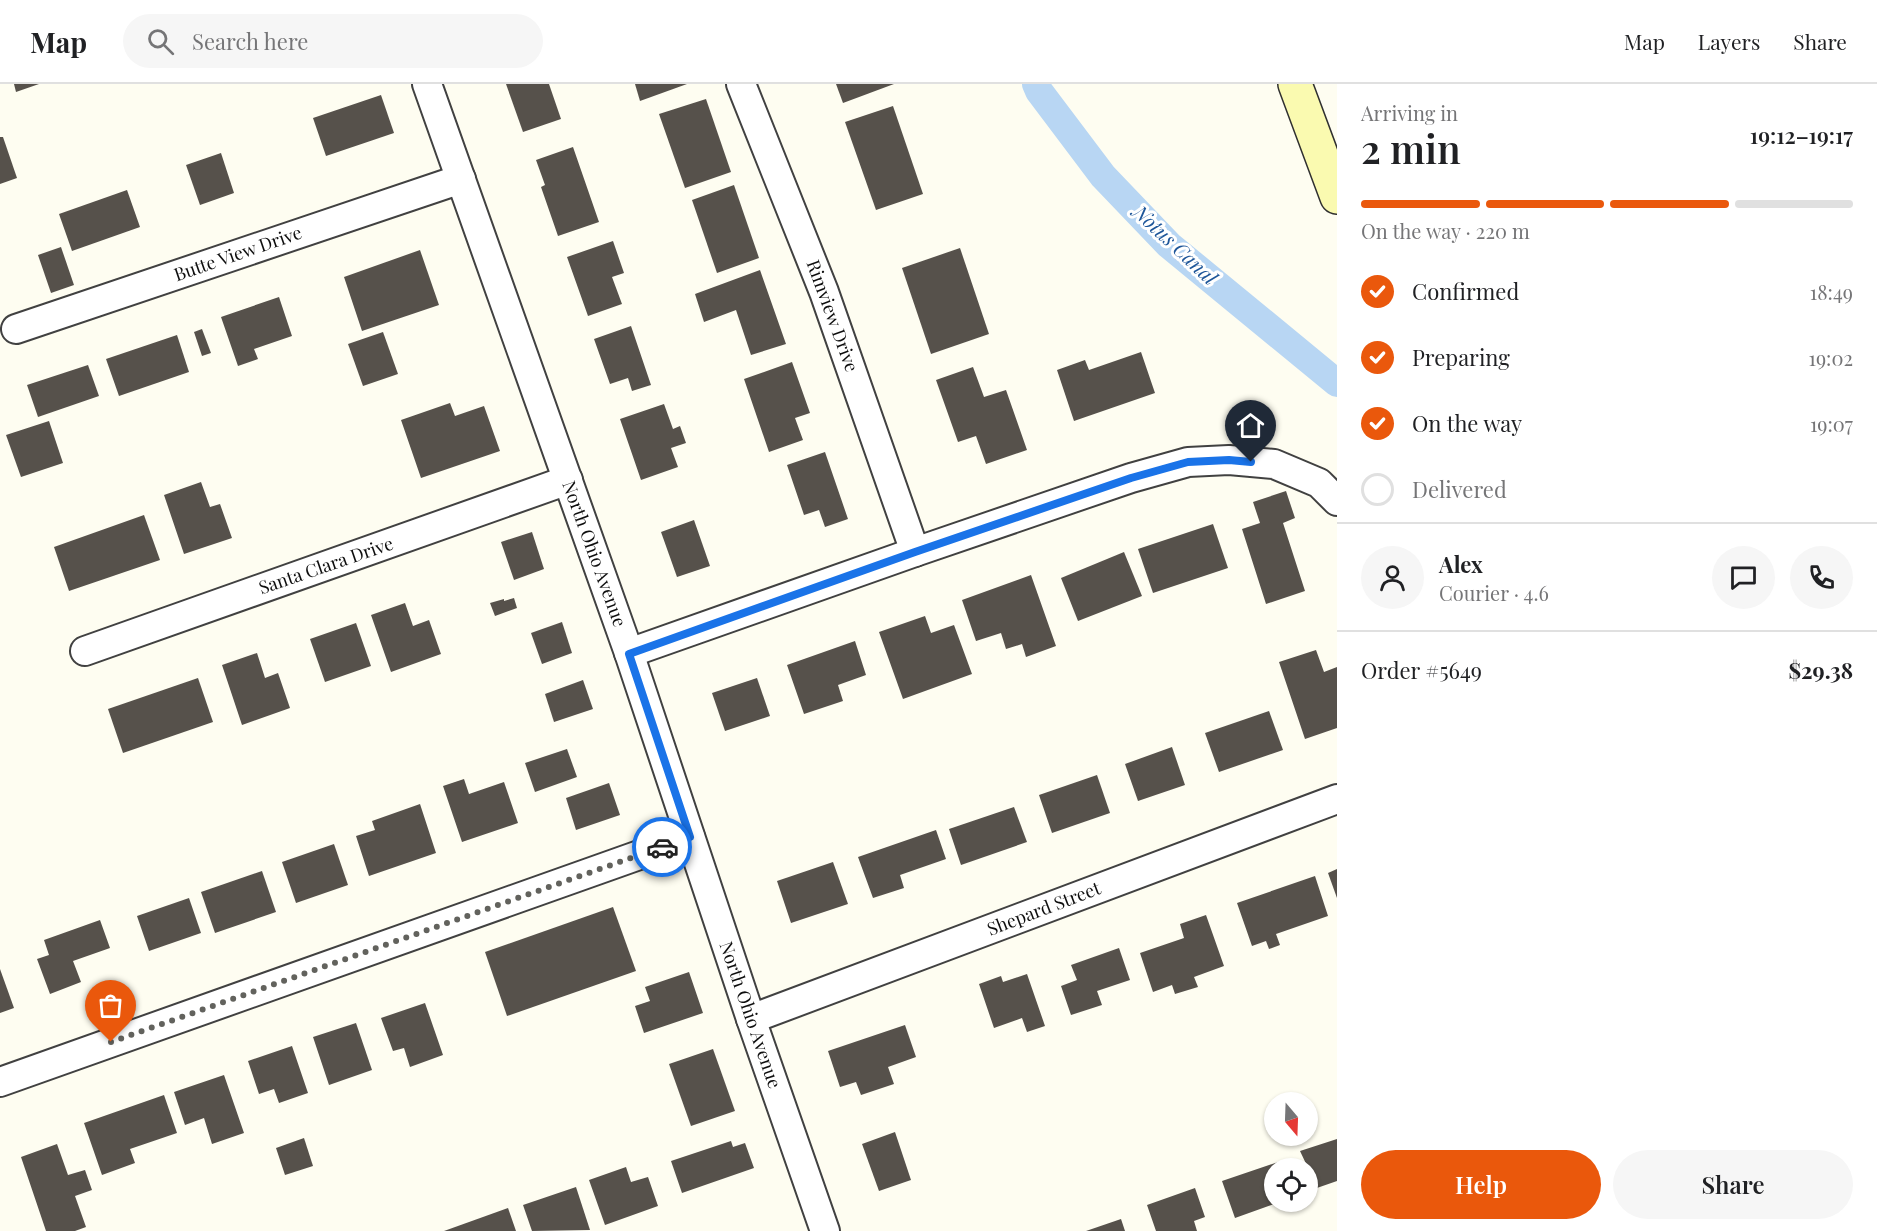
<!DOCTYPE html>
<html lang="en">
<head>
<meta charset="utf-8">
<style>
	body { margin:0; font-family:"Playfair Display",serif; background:#f6f6f6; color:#202124; height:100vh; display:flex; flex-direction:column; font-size:22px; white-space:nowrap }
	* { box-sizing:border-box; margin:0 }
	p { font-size:20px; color:#757577 }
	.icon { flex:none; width:33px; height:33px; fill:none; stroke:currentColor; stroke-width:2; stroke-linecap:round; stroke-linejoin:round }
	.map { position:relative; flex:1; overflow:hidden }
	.panel { display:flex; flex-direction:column; background:#fff; width:540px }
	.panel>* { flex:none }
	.needle { width:39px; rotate:161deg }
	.controls { position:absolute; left:1264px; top:1008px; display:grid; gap:12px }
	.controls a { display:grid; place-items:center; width:54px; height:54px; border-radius:50%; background:#fff; box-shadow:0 2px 4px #0004; font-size:30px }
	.pin { position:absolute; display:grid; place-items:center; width:51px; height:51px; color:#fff; margin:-62px -26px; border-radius:50% 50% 50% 0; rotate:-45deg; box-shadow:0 0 6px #0007 }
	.pin .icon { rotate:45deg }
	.courier { position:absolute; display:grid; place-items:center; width:60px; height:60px; margin:-30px; border:4px solid #1a73e8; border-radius:50%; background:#fff; color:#222; box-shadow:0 2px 8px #0007 }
	.summary em { font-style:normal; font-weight:600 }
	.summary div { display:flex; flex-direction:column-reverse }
	.summary { display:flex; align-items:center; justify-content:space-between; height:102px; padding:0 24px }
	h1 { font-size:39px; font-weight:600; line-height:45px }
	.bar { display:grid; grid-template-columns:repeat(4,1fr); gap:9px 6px; align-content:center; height:72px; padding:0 24px }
	.bar i { height:8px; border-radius:4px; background:#e0e0e0 }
	.bar .active { background:#ea580c }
	.bar p { grid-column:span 4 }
	.line { display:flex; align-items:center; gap:15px; padding:0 24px; border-top:2px solid #e0e0e0 }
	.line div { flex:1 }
	.round { display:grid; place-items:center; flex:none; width:63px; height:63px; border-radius:32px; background:#f6f6f6 }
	ol { padding:0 24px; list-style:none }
	li { display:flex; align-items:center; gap:18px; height:66px }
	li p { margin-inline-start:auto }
	li .icon { padding:6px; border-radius:50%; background:#ea580c; color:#fff; stroke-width:4 }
	li:last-child { color:#757577 }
	li i { width:33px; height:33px; border:3px solid #e0e0e0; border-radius:50% }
	.button { display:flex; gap:12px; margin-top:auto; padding:12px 24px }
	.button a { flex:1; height:69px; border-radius:36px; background:#ea580c; color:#fff; font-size:24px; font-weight:600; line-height:69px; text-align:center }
	.button a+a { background:#f6f6f6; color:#202124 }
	header { display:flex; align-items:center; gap:36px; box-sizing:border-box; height:84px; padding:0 30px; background:#fff; border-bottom:2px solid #e0e0e0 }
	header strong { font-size:28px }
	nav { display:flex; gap:33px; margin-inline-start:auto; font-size:21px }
	.search { width:420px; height:54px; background:#f6f6f6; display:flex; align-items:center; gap:15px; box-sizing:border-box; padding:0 21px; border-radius:33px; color:#757577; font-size:22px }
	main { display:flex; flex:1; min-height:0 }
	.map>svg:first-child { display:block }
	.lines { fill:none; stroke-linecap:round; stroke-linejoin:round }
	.canal { stroke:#b8d6f3; stroke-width:28 }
	.building { fill:#56514b }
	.street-casing { stroke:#414141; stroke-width:32 }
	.secondary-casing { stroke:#303030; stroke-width:36 }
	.street { stroke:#fff; stroke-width:28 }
	.secondary { stroke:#fafab0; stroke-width:33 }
	.done { stroke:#62625d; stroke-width:6; stroke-dasharray:0 10.8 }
	.route { stroke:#1a73e8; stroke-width:8 }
	.labels { text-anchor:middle; stroke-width:6; stroke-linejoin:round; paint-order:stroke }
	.street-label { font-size:18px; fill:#0e0e0e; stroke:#fff }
	.water-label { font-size:20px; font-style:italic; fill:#1e5699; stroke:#fff }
</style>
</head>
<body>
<header>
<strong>Map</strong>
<div class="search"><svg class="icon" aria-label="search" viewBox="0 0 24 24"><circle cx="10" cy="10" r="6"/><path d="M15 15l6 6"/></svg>Search here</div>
<nav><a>Map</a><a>Layers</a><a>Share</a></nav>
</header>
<main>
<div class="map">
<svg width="1337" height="1147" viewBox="0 0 1337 1147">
	<rect width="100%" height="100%" fill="#fefdf1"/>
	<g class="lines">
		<polyline class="canal" points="1036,0 1039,7 1103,92 1169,161 1337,299"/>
	</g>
	<g class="building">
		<polygon points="14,0 39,0 16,8"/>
		<polygon points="506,0 549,0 561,35 523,48"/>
		<polygon points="635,0 687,0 640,17"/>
		<polygon points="836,0 894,0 843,19"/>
		<polygon points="381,11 394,49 326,72 313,34"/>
		<polygon points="706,15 731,88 685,104 659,30"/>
		<polygon points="893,22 923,110 876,126 845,38"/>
		<polygon points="0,53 3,53 17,94 0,100"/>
		<polygon points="573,63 599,138 558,152 541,103 545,101 536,76"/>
		<polygon points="221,69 234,109 200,121 186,81"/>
		<polygon points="734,101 759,174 717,189 692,116"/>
		<polygon points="127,106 140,143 72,167 59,130"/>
		<polygon points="613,157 624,189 612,193 622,220 588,232 567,173"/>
		<polygon points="61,163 74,201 51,209 38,171"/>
		<polygon points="960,164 989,250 931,270 902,184"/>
		<polygon points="420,166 439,221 362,247 344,193"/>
		<polygon points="760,186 786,260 751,271 736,226 704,238 695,210"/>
		<polygon points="279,213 292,252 254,265 258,275 238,282 221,233"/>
		<polygon points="631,242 651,301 632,307 628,294 610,300 594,255"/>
		<polygon points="202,245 211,269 202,272 194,248"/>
		<polygon points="383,248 398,290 363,302 348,260"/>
		<polygon points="177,251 189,288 119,312 106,275"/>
		<polygon points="1141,268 1155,309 1074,337 1057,286 1085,276 1089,286"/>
		<polygon points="792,278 810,329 795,334 803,356 769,368 744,295"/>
		<polygon points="88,281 99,312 38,333 27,301"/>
		<polygon points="973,283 984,313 1006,306 1027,366 986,380 976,352 958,358 936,296"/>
		<polygon points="450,319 455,332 484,322 500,367 421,394 401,336"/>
		<polygon points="664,320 673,345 680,342 686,359 671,364 678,383 641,396 620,335"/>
		<polygon points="49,337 63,379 21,393 6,351"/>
		<polygon points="825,368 848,435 825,443 819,426 804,431 787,381"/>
		<polygon points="201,398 210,423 220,420 232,454 184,470 164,411"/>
		<polygon points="1286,407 1295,434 1283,439 1305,507 1266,520 1242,445 1260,439 1253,418"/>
		<polygon points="144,431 160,476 69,507 54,463"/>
		<polygon points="694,436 710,482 677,493 661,448"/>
		<polygon points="1213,440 1228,484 1153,509 1138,465"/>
		<polygon points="532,448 544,485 514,496 501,458"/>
		<polygon points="1124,468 1142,512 1078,537 1061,494"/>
		<polygon points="1031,491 1056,562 1026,573 1022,560 1006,565 1001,549 976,557 962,516"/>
		<polygon points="514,514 517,524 495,532 490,519 504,515 504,517"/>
		<polygon points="405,519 413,542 429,536 441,570 391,588 371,531"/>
		<polygon points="925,532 931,549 954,541 972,590 903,615 879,548"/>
		<polygon points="562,538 572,569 542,580 531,549"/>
		<polygon points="356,539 371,582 325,598 310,555"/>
		<polygon points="855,557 866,591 838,601 843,617 804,630 787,581"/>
		<polygon points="1316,566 1324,588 1337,583 1337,644 1305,655 1279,578"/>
		<polygon points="257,569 265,594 278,589 290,624 242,641 222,581"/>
		<polygon points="198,594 213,638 123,669 108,625"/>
		<polygon points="757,594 770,632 725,647 712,609"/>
		<polygon points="583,596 593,625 554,638 545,610"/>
		<polygon points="1269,627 1283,666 1219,688 1205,649"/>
		<polygon points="1172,663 1185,701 1138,717 1125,680"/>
		<polygon points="567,665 577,693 535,708 525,679"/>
		<polygon points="1097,691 1110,729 1052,749 1039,711"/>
		<polygon points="464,695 469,710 504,698 518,739 462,758 443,702"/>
		<polygon points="609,699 620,731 576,746 566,714"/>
		<polygon points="420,720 436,769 369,792 356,752 375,746 372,737"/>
		<polygon points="1014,723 1027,758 961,781 949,745"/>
		<polygon points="936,746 946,775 900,791 904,804 873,814 858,773"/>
		<polygon points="334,760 348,801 296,819 282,778"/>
		<polygon points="833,778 848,820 791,839 777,797"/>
		<polygon points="1337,785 1337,814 1328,789"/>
		<polygon points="262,787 276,828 215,849 201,808"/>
		<polygon points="1315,792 1328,832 1276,850 1280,861 1269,865 1266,857 1252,862 1237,819"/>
		<polygon points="189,814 201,849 149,867 137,832"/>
		<polygon points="613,823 636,887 507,932 485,868"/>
		<polygon points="1206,831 1224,882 1194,893 1198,903 1175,910 1172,901 1153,908 1140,869 1184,854 1180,840"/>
		<polygon points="100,836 110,864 73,877 81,898 50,910 37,875 49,871 44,856"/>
		<polygon points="1119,864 1130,896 1097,907 1102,921 1071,931 1061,902 1077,896 1071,881"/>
		<polygon points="0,885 14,924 0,929"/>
		<polygon points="689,888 703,929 644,949 635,922 650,917 645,903"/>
		<polygon points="1027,890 1045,942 1027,948 1022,934 994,944 979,900 1001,892 1003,898"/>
		<polygon points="425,919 443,971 410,983 404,964 393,967 381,934"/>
		<polygon points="356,939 372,986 329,1001 313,953"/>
		<polygon points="905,941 916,973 888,983 894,1000 861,1011 856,998 840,1003 828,967"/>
		<polygon points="292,962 308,1009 279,1019 274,1005 259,1010 248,977"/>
		<polygon points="713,965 735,1027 691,1042 669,980"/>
		<polygon points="224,991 244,1049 212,1060 204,1034 185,1041 174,1008"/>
		<polygon points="164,1011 177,1049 130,1065 135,1079 102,1091 84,1039"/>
		<polygon points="895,1048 911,1096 879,1107 862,1060"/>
		<polygon points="304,1054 313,1082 285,1091 276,1064"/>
		<polygon points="1337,1055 1337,1097 1314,1105 1308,1084 1300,1067"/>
		<polygon points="731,1057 733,1063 745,1059 754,1084 682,1109 671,1077"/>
		<polygon points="57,1060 68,1091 85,1086 92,1106 75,1112 86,1143 75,1147 46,1147 21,1073"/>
		<polygon points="1287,1075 1291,1084 1275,1084 1275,1118 1280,1118 1235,1134 1222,1097"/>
		<polygon points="626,1083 631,1098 648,1093 658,1122 605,1141 589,1096"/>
		<polygon points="576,1103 590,1146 532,1147 523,1121"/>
		<polygon points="1195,1104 1205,1133 1194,1137 1197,1147 1156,1147 1147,1121"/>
		<polygon points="508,1124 516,1147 444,1147"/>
		<polygon points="1121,1135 1125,1147 1086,1147"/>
	</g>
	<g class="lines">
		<g class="street-casing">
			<g id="street">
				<polyline points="427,0 629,569 751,935 825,1147"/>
				<polyline points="741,0 824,208 915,468"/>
				<polyline points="16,245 461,95"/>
				<polyline points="85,567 568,396"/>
				<polyline points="629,569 915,468 1131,394 1188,378 1229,376 1274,380 1319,399 1337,417"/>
				<polyline points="751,935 1337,715"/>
				<polyline points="0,998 690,753"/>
			</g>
		</g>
		<g class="secondary-casing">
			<polyline id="secondary" points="1295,0 1337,113"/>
		</g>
		<use href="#street" class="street"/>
		<use href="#secondary" class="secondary"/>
	</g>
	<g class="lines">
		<polyline class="done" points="111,958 662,763"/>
		<polyline class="route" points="662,763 690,753 629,570 915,468 1131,394 1188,378 1229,376 1251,378"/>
	</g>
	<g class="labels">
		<g class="street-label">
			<text transform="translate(238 170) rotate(-19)" y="6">Butte View Drive</text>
			<text transform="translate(832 232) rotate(70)" y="6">Rimview Drive</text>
			<text transform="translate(594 470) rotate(70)" y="6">North Ohio Avenue</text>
			<text transform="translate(326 482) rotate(-19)" y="6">Santa Clara Drive</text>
			<text transform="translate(1044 825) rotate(-21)" y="6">Shepard Street</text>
			<text transform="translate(750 931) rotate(71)" y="6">North Ohio Avenue</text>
		</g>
		<g class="water-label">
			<text transform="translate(1175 161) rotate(43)" y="7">Notus Canal</text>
		</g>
	</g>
</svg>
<div class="controls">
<a><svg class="needle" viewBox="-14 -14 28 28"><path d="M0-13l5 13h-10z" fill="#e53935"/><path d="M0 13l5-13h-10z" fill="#757577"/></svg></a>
<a><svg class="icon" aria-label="locate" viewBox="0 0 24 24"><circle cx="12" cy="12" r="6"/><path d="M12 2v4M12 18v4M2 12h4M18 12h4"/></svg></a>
</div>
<div class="pin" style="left:111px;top:958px;background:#ea580c"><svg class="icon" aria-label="bag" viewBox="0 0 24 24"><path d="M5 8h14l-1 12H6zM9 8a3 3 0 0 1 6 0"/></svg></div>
<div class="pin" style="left:1251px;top:378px;background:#1f2937"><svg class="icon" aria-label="home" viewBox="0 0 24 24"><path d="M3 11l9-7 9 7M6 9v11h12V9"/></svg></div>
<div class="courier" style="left:662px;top:763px"><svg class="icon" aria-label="car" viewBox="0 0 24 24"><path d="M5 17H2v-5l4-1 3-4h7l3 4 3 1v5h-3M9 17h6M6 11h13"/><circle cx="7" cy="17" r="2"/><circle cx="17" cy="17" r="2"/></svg></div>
</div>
<section class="panel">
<div class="summary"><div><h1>2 min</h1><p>Arriving in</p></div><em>19:12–19:17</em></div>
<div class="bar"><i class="active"></i><i class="active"></i><i class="active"></i><i></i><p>On the way · 220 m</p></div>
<ol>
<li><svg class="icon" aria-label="check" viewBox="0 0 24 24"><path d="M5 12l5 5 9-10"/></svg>Confirmed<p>18:49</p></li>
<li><svg class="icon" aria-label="check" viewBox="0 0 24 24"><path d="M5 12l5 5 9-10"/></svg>Preparing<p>19:02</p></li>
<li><svg class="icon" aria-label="check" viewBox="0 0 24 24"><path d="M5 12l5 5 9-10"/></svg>On the way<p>19:07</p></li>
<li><i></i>Delivered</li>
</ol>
<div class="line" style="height:108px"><a class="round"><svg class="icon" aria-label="person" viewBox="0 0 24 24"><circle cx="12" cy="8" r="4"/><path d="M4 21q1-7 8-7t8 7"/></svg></a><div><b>Alex</b><p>Courier · 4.6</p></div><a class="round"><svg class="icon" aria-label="chat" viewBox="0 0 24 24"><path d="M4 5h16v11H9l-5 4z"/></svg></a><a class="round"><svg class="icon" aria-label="phone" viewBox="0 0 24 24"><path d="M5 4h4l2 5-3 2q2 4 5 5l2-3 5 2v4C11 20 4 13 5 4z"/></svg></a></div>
<div class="line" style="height:78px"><div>Order #5649</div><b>$29.38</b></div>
<div class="button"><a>Help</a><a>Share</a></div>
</section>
</main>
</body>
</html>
